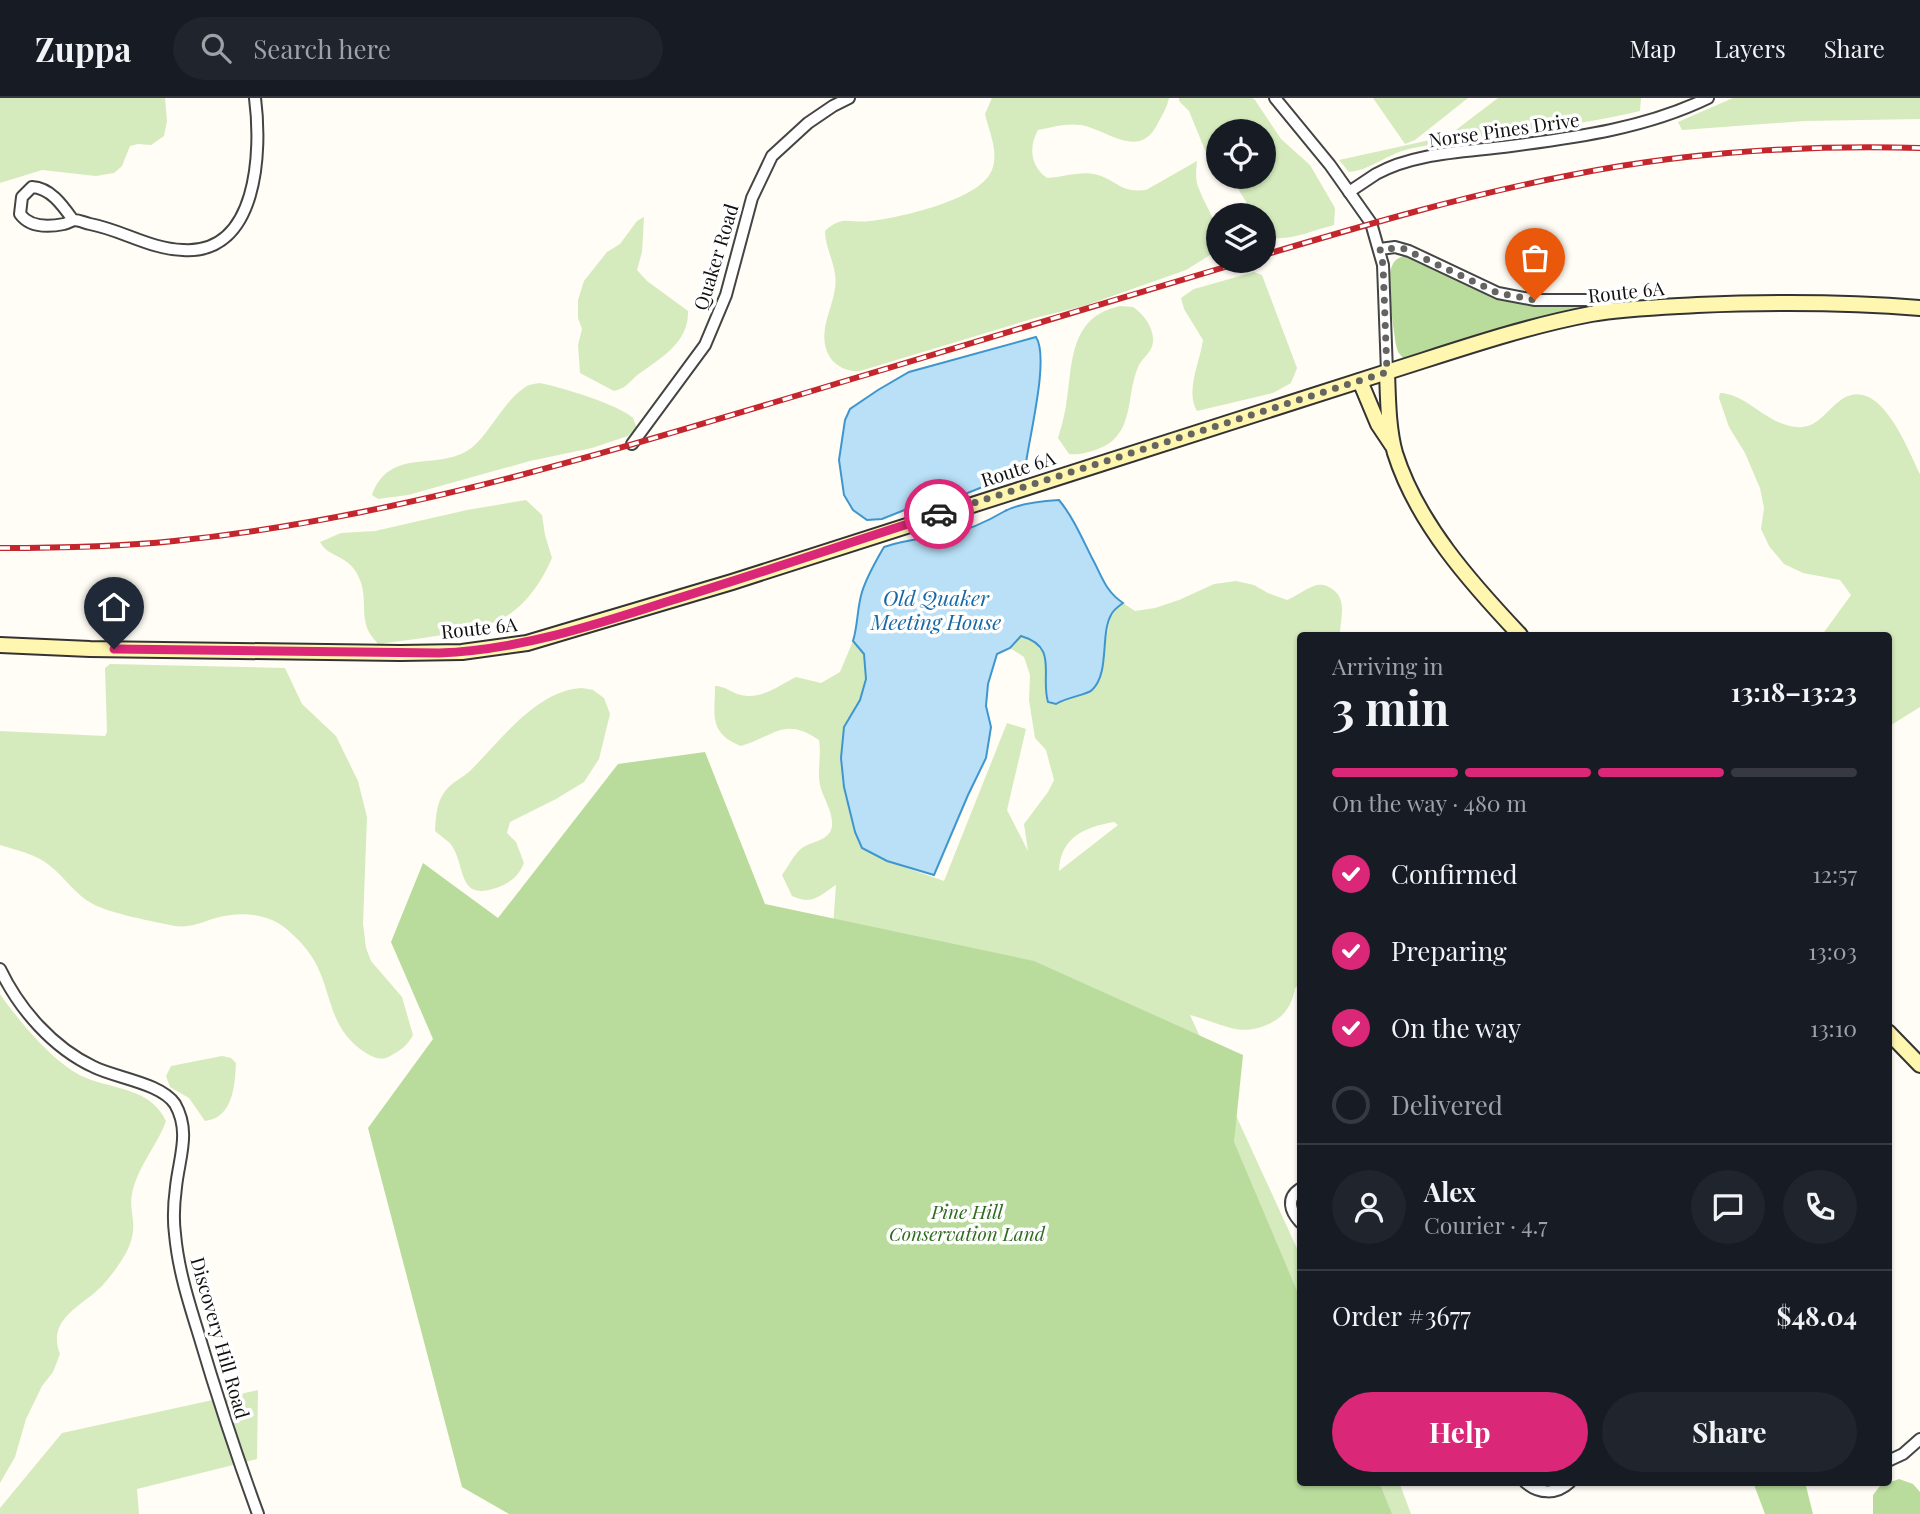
<!DOCTYPE html>
<html lang="en">
<head>
<meta charset="utf-8">
<style>
	body { margin:0; font-family:"Playfair Display",serif; background:#20242c; color:#f1f3f6; height:100vh; display:flex; flex-direction:column; font-size:26px; white-space:nowrap }
	* { box-sizing:border-box; margin:0 }
	p { font-size:23px; color:#9ea1a6 }
	.icon { flex:none; width:38px; height:38px; fill:none; stroke:currentColor; stroke-width:2; stroke-linecap:round; stroke-linejoin:round }
	.map { position:relative; flex:1; overflow:hidden }
	.sheet { position:absolute; left:1297px; top:534px; width:595px; height:854px; display:flex; flex-direction:column; background:#171b24; border-radius:7px; box-shadow:0 2px 5px #0004 }
	.sheet>* { flex:none }
	.controls { position:absolute; left:1206px; top:21px; display:grid; gap:14px }
	.controls a { display:grid; place-items:center; width:70px; height:70px; border-radius:50%; background:#171b24; box-shadow:0 2px 5px #0004; font-size:35px }
	.pin { position:absolute; display:grid; place-items:center; width:60px; height:60px; color:#fff; margin:-72px -30px; border-radius:50% 50% 50% 0; rotate:-45deg; box-shadow:0 0 7px #0007 }
	.pin .icon { rotate:45deg }
	.courier { position:absolute; display:grid; place-items:center; width:70px; height:70px; margin:-35px; border:5px solid #db2777; border-radius:50%; background:#fff; color:#222; box-shadow:0 2px 9px #0007 }
	.summary em { font-style:normal; font-weight:700 }
	.summary div { display:flex; flex-direction:column-reverse }
	.summary { display:flex; align-items:center; justify-content:space-between; height:119px; padding:0 35px }
	h1 { font-size:46px; font-weight:700; line-height:52px }
	.bar { display:grid; grid-template-columns:repeat(4,1fr); gap:10px 7px; align-content:center; height:84px; padding:0 35px }
	.bar i { height:9px; border-radius:5px; background:#363941 }
	.bar .active { background:#db2777 }
	.bar p { grid-column:span 4 }
	.line { display:flex; align-items:center; gap:18px; padding:0 35px; border-top:2px solid #363941 }
	.line div { flex:1 }
	.round { display:grid; place-items:center; flex:none; width:74px; height:74px; border-radius:37px; background:#20242c }
	ol { padding:0 35px; list-style:none }
	li { display:flex; align-items:center; gap:21px; height:77px }
	li p { margin-inline-start:auto }
	li .icon { padding:7px; border-radius:50%; background:#db2777; color:#fff; stroke-width:4 }
	li:last-child { color:#9ea1a6 }
	li i { width:38px; height:38px; border:4px solid #363941; border-radius:50% }
	.cta { display:flex; gap:14px; margin-top:auto; padding:14px 35px }
	.cta a { flex:1; height:80px; border-radius:42px; background:#db2777; color:#fff; font-size:28px; font-weight:700; line-height:80px; text-align:center }
	.cta a+a { background:#20242c; color:#f1f3f6 }
	header { display:flex; align-items:center; gap:42px; box-sizing:border-box; height:98px; padding:0 35px; background:#171b24; border-bottom:2px solid #363941 }
	header strong { font-size:33px }
	nav { display:flex; gap:38px; margin-inline-start:auto; font-size:24px }
	.search { width:490px; height:63px; background:#20242c; display:flex; align-items:center; gap:18px; box-sizing:border-box; padding:0 24px; border-radius:38px; color:#9ea1a6; font-size:26px }
	.map>svg:first-child { display:block }
	.green { fill:#d5ebbd; fill-rule:evenodd }
	.forest { fill:#b9dc9c }
	.water { fill:#b9e0f7; stroke:#3f96cf; stroke-width:2 }
	.lines { fill:none; stroke-linecap:round; stroke-linejoin:round }
	.street-casing { stroke:#444; stroke-width:14 }
	.secondary-casing { stroke:#333; stroke-width:18 }
	.street { stroke:#fff; stroke-width:10 }
	.secondary { stroke:#fff6b0; stroke-width:14 }
	.rail-casing { stroke:#c4262e; stroke-width:6 }
	.rail { stroke:#fff; stroke-width:3.5; stroke-dasharray:10; stroke-linecap:butt }
	.done { stroke:#646461; stroke-width:7; stroke-dasharray:0 12.6 }
	.route { stroke:#db2777; stroke-width:9 }
	.labels { text-anchor:middle; stroke-width:7; stroke-linejoin:round; paint-order:stroke }
	.street-label { font-size:19px; fill:#111; stroke:#fff }
	.park-label { font-size:19px; font-style:italic; fill:#2f6b1f; stroke:#fff }
	.water-label { font-size:21px; font-style:italic; fill:#1768a6; stroke:#fff }
</style>
</head>
<body>
<header>
<strong>Zuppa</strong>
<div class="search"><svg class="icon" aria-label="search" viewBox="0 0 24 24"><circle cx="10" cy="10" r="6"/><path d="M15 15l6 6"/></svg>Search here</div>
<nav><a>Map</a><a>Layers</a><a>Share</a></nav>
</header>
<div class="map">
<svg width="1920" height="1416" viewBox="0 0 1920 1416">
	<rect width="100%" height="100%" fill="#fffdf5"/>
	<g class="green">
		<polygon points="0,0 165,0 167,23 164,38 151,47 138,46 130,48 122,68 114,75 96,78 42,72 0,85"/>
		<path d="M992 0H1169C1167 10 1162 17 1158 25 1140 63 1108 32 1081 27 1066 25 1053 29 1038 32 1028 50 1031 68 1047 80 1064 79 1082 72 1098 77 1118 83 1120 95 1146 92L1197 63C1196 72 1195 83 1199 91 1209 117 1221 124 1215 154L1186 172 1084 208 1035 220 860 273C834 274 821 254 825 230 828 212 838 194 835 176 833 161 825 148 825 133 843 116 850 126 870 123 899 120 978 102 991 74 1000 55 989 34 985 16Z"/>
		<path d="M1179 0H1252L1255 2 1281 41 1310 67 1335 110 1334 127C1310 133 1295 142 1268 140L1264 135V117H1254L1231 79H1264V33H1218V58L1207 57 1189 13 1179 3Z"/>
		<polygon points="1373,0 1468,0 1415,42 1405,46"/>
		<path d="M1498 0H1641L1640 13C1565 31 1488 35 1413 50 1390 54 1369 73 1349 74L1339 62 1448 38Z"/>
		<polygon points="1733,0 1920,0 1920,21 1805,23 1682,32 1678,24"/>
		<path d="M644 119 642 154 637 172 647 183 688 213C689 244 662 259 640 275 629 283 629 289 614 293L580 275 578 247 582 231 578 220V202L584 183 607 154 620 146 637 123Z"/>
		<path d="M1254 174 1262 177 1297 270 1291 285 1273 295 1197 313C1185 293 1200 264 1203 242L1184 211 1181 200 1194 191Z"/>
		<path d="M1120 208 1133 209C1143 216 1152 227 1153 240 1154 254 1143 258 1138 269 1125 300 1136 339 1095 352 1086 355 1079 357 1069 356L1058 340C1061 330 1064 319 1066 308 1073 267 1068 219 1120 208Z"/>
		<path d="M539 285C558 288 620 307 633 320 634 322 636 328 637 330L628 338 592 350 530 363 408 397 378 401 372 397C390 348 437 374 470 351 489 337 503 304 524 290 527 287 534 286 539 285Z"/>
		<path d="M1720 295C1748 296 1766 327 1797 329 1815 331 1825 315 1837 305 1877 270 1907 349 1920 376V609L1888 629V537H1822L1851 497 1840 482 1803 475 1784 466 1769 448 1761 431 1764 410 1760 390 1745 355 1729 329 1719 300Z"/>
		<path d="M526 402 542 417 545 437 552 460C542 483 527 506 505 519 481 534 408 542 378 546 375 542 370 537 368 532 360 513 369 495 356 474 346 457 328 459 320 444L341 435 375 433 467 412Z"/>
		<path d="M1236 483 1254 487 1268 495 1287 502C1297 498 1308 489 1317 487 1323 486 1327 487 1332 491 1348 501 1340 521 1340 537H1300V886L1295 890C1293 903 1287 915 1276 922 1242 943 1223 925 1190 917L1300 1157V1384H1399L1411 1416H581L830 870 836 787C819 797 814 808 792 798L782 777C788 769 794 756 802 750 810 744 825 743 830 734 837 722 825 703 821 691 816 674 822 659 819 642 784 618 775 638 741 648 708 635 715 616 715 588 726 588 731 595 741 597 761 602 780 587 796 579L821 585 840 574 853 543 864 555 866 581 860 602 844 629 841 660 844 689 855 734 887 763 944 783 1007 625 1026 631 1007 712 1028 753 1024 726 1048 694 1054 682 1046 652 1035 640 1029 602 1030 577 1024 559 1010 550 1022 538C1051 548 1048 568 1046 595L1056 606 1067 599 1086 596 1098 581 1111 516 1123 505 1135 513 1155 510 1179 502 1214 486ZM1114 724 1118 727 1059 773C1060 740 1084 729 1114 724Z"/>
		<path d="M110 566 285 570 302 606 336 638 358 683 367 719 363 825 366 850 371 863 402 899 413 937C408 947 400 953 390 958 382 963 374 960 366 955 326 930 333 891 312 859 307 851 298 841 291 835 271 815 242 813 216 820 202 824 191 830 175 828 156 824 108 815 93 806 75 797 65 779 49 767 36 756 16 752 0 747V633L105 638 107 634 105 570Z"/>
		<path d="M582 590 593 592 604 600 610 616 599 661 584 684 556 701 510 724 507 735 516 744 524 765C518 779 510 785 496 790 457 803 466 769 452 748 448 742 440 738 435 733 436 719 436 704 446 692 452 684 464 679 471 672 501 642 537 592 582 590Z"/>
		<path d="M0 896C18 922 54 966 84 979 113 992 150 989 166 1023 157 1048 137 1069 132 1096 130 1105 132 1114 133 1123 135 1142 126 1157 115 1172 109 1180 101 1190 93 1196 73 1212 48 1226 60 1256L53 1274 42 1288 26 1321 15 1359 0 1385Z"/>
		<path d="M222 958 231 960 236 965C235 987 233 1020 205 1023L189 1000 170 989 166 978 171 968Z"/>
		<polygon points="258,1292 257,1361 137,1391 139,1416 0,1416 0,1410 62,1335"/>
	</g>
	<g class="forest">
		<path d="M1410 157 1510 204 1585 208 1403 260 1398 254 1396 247C1394 231 1385 181 1392 168 1395 160 1402 158 1410 157Z"/>
		<polygon points="705,654 765,806 1034,863 1243,957 1234,1044 1300,1200 1300,1384 1379,1384 1392,1416 509,1416 462,1389 368,1030 433,941 391,844 423,765 498,820 618,666"/>
		<polygon points="1899,1381 1913,1386 1920,1394 1920,1416 1873,1416 1873,1397 1880,1388"/>
		<polygon points="1753,1384 1805,1384 1813,1416 1765,1416"/>
	</g>
	<g class="water">
		<path d="M1036 239C1050 261 1028 343 1025 372L965 396 907 411 882 421 867 422 853 412 844 397 839 362 845 322 850 311 878 292 909 274Z"/>
		<path d="M1059 402C1073 419 1082 440 1092 460 1102 478 1105 493 1123 505 1119 508 1113 512 1111 517 1100 537 1110 575 1092 592 1087 597 1067 599 1056 606L1048 604C1040 576 1059 549 1021 538L1010 550 997 556 988 586 986 608 991 629 986 660 968 697 934 777 887 763 862 750 855 734 844 689 841 660 844 629 860 602 866 581 864 556 853 543C858 527 857 510 862 494 867 478 876 463 884 449 907 441 925 441 949 436 969 432 988 423 1005 413 1020 405 1043 403 1059 402Z"/>
	</g>
	<g class="lines">
		<g class="street-casing">
			<g id="street">
				<polyline points="1275,0 1330,67 1371,125 1383,167 1387,274"/>
				<path d="M1349 94C1358 88 1367 82 1376 76 1415 54 1468 54 1511 48 1579 39 1646 30 1708 0"/>
				<path d="M73 122C63 108 51 90 32 89L22 99 20 116C30 130 49 129 64 126 68 125 71 123 74 122 79 122 85 125 90 126 122 132 150 151 183 152 258 157 262 53 255 0"/>
				<polyline points="1380,151 1395,149 1409,153 1498,195 1535,202 1590,202 1616,212"/>
				<polyline points="632,346 705,247 726,197 752,100 772,58 808,25 833,8 849,0"/>
				<path d="M0 871C19 911 53 950 94 969 116 980 161 985 175 1006 191 1034 179 1060 176 1089 174 1104 173 1121 175 1136 178 1170 188 1202 198 1234 216 1295 236 1356 258 1416"/>
				<path d="M1300 1091C1286 1100 1290 1113 1300 1124"/>
				<polyline points="1888,1363 1903,1356 1920,1341"/>
				<path d="M1525 1384C1539 1396 1556 1397 1570 1384"/>
			</g>
		</g>
		<g class="secondary-casing">
			<g id="secondary">
				<path d="M1387 274C1388 299 1388 330 1395 355 1417 425 1471 485 1520 537"/>
				<polyline points="1360,283 1378,326 1392,347"/>
				<path d="M0 547 90 551 400 555 462 554 527 545 732 484 1387 274C1454 253 1522 229 1591 216 1626 210 1662 209 1697 207 1772 204 1846 204 1920 210"/>
				<polyline points="1888,934 1920,967"/>
			</g>
		</g>
		<use href="#street" class="street"/>
		<use href="#secondary" class="secondary"/>
		<g class="rail-casing">
			<g id="rail">
				<path d="M1264 157C1365 127 1467 97 1571 77 1685 54 1804 47 1920 50"/>
				<path d="M0 450C58 450 116 449 174 443 382 422 582 362 782 302 936 256 1090 209 1245 163"/>
			</g>
		</g>
		<use href="#rail" class="rail"/>
	</g>
	<g class="lines">
		<polyline class="done" points="939,416 1387,274 1383,167 1380,151 1402,150 1498,195 1535,202"/>
		<path class="route" d="M114 551 439 555C518 552 592 528 666 504 758 476 848 445 939 416"/>
	</g>
	<g class="labels">
		<g class="street-label">
			<text transform="translate(1504 32) rotate(-8)" y="7">Norse Pines Drive</text>
			<text transform="translate(716 159) rotate(-73)" y="7">Quaker Road</text>
			<text transform="translate(1626 194) rotate(-6)" y="7">Route 6A</text>
			<text transform="translate(1018 371) rotate(-18)" y="7">Route 6A</text>
			<text transform="translate(479 530) rotate(-6)" y="7">Route 6A</text>
			<text transform="translate(220 1240) rotate(74)" y="7">Discovery Hill Road</text>
		</g>
		<g class="park-label">
			<text x="967" y="1121">Pine Hill<tspan x="967" dy="22">Conservation Land</tspan></text>
		</g>
		<g class="water-label">
			<text x="936" y="508">Old Quaker<tspan x="936" dy="24">Meeting House</tspan></text>
		</g>
	</g>
</svg>
<div class="controls">
<a><svg class="icon" aria-label="locate" viewBox="0 0 24 24"><circle cx="12" cy="12" r="6"/><path d="M12 2v4M12 18v4M2 12h4M18 12h4"/></svg></a>
<a><svg class="icon" aria-label="layers" viewBox="0 0 24 24"><path d="M12 4l9 5-9 5-9-5zM3 14l9 5 9-5"/></svg></a>
</div>
<div class="pin" style="left:1535px;top:202px;background:#ea580c"><svg class="icon" aria-label="bag" viewBox="0 0 24 24"><path d="M5 8h14l-1 12H6zM9 8a3 3 0 0 1 6 0"/></svg></div>
<div class="pin" style="left:114px;top:551px;background:#1f2937"><svg class="icon" aria-label="home" viewBox="0 0 24 24"><path d="M3 11l9-7 9 7M6 9v11h12V9"/></svg></div>
<div class="courier" style="left:939px;top:416px"><svg class="icon" aria-label="car" viewBox="0 0 24 24"><path d="M5 17H2v-5l4-1 3-4h7l3 4 3 1v5h-3M9 17h6M6 11h13"/><circle cx="7" cy="17" r="2"/><circle cx="17" cy="17" r="2"/></svg></div>
<section class="sheet">
<div class="summary"><div><h1>3 min</h1><p>Arriving in</p></div><em>13:18–13:23</em></div>
<div class="bar"><i class="active"></i><i class="active"></i><i class="active"></i><i></i><p>On the way · 480 m</p></div>
<ol>
<li><svg class="icon" aria-label="check" viewBox="0 0 24 24"><path d="M5 12l5 5 9-10"/></svg>Confirmed<p>12:57</p></li>
<li><svg class="icon" aria-label="check" viewBox="0 0 24 24"><path d="M5 12l5 5 9-10"/></svg>Preparing<p>13:03</p></li>
<li><svg class="icon" aria-label="check" viewBox="0 0 24 24"><path d="M5 12l5 5 9-10"/></svg>On the way<p>13:10</p></li>
<li><i></i>Delivered</li>
</ol>
<div class="line" style="height:126px"><a class="round"><svg class="icon" aria-label="person" viewBox="0 0 24 24"><circle cx="12" cy="8" r="4"/><path d="M4 21q1-7 8-7t8 7"/></svg></a><div><b>Alex</b><p>Courier · 4.7</p></div><a class="round"><svg class="icon" aria-label="chat" viewBox="0 0 24 24"><path d="M4 5h16v11H9l-5 4z"/></svg></a><a class="round"><svg class="icon" aria-label="phone" viewBox="0 0 24 24"><path d="M5 4h4l2 5-3 2q2 4 5 5l2-3 5 2v4C11 20 4 13 5 4z"/></svg></a></div>
<div class="line" style="height:91px"><div>Order #3677</div><b>$48.04</b></div>
<div class="cta"><a>Help</a><a>Share</a></div>
</section>
</div>
</body>
</html>
